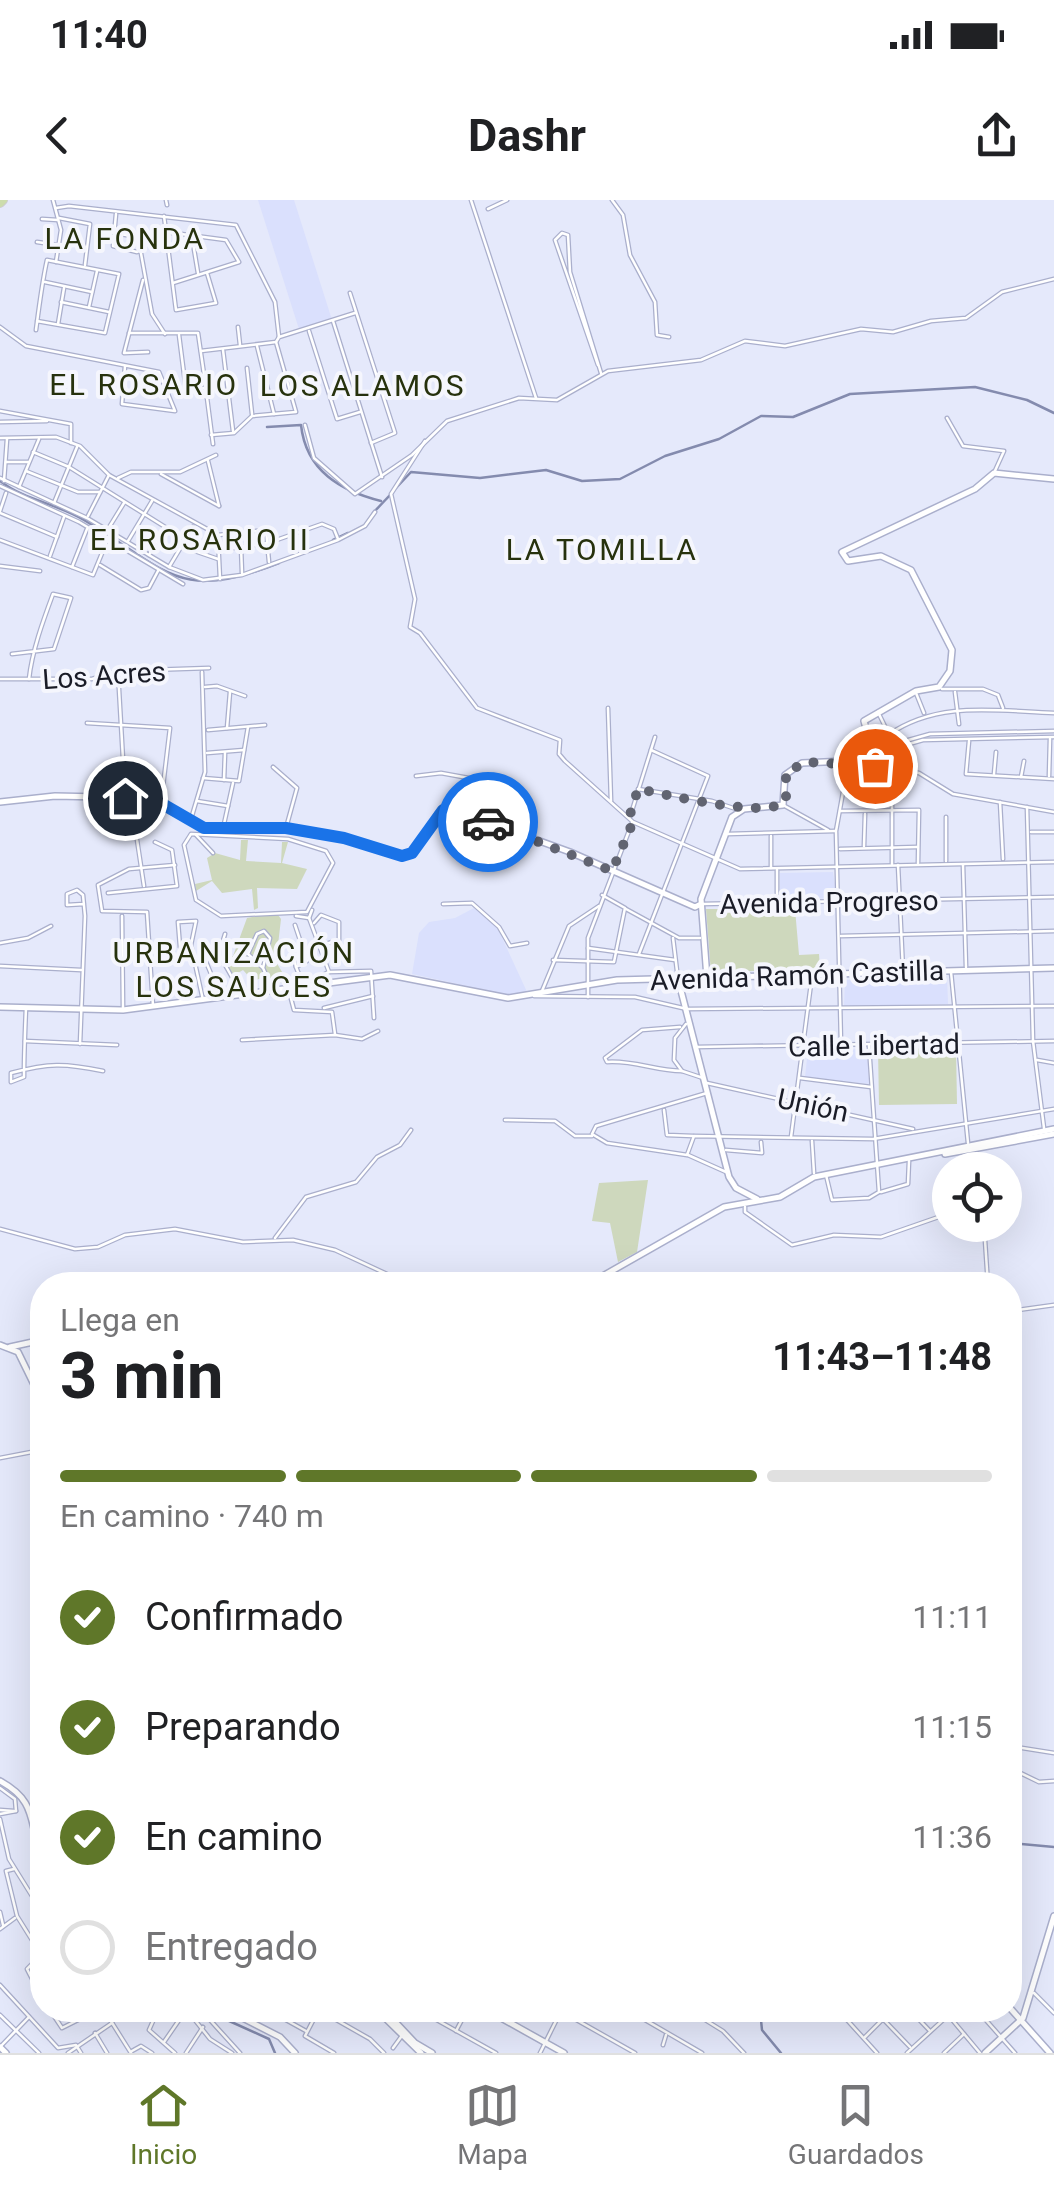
<!DOCTYPE html>
<html lang="es">
<head>
<meta charset="utf-8">
<style>
	body { margin:0; font-family:Roboto,sans-serif; background:#f2f2f2; color:#202124; height:100vh; display:flex; flex-direction:column; font-size:38px; white-space:nowrap }
	* { box-sizing:border-box; margin:0 }
	p { font-size:32px; color:#757577 }
	.icon { flex:none; width:55px; height:55px; fill:none; stroke:currentColor; stroke-width:2; stroke-linecap:round; stroke-linejoin:round }
	.map { position:relative; flex:1; overflow:hidden }
	.sheet { position:absolute; left:30px; top:1072px; width:992px; height:750px; display:flex; flex-direction:column; background:#fff; border-radius:40px; box-shadow:0 10px 40px #0002 }
	.sheet>* { flex:none }
	.tools { position:absolute; left:932px; top:952px; display:grid; gap:20px }
	.tools a { display:grid; place-items:center; width:90px; height:90px; border-radius:50%; background:#fff; box-shadow:0 10px 40px #0002; font-size:50px }
	.pin { position:absolute; display:grid; place-items:center; width:85px; height:85px; color:#fff; margin:-42px; border:5px solid #fff; border-radius:50%; box-shadow:0 2px 10px #0007 }
	.courier { position:absolute; display:grid; place-items:center; width:100px; height:100px; margin:-50px; border:8px solid #1a73e8; border-radius:50%; background:#fff; color:#222; box-shadow:0 2px 12px #0007 }
	.summary em { font-style:normal; font-weight:700 }
	.summary div { display:flex; flex-direction:column-reverse }
	.summary { display:flex; align-items:center; justify-content:space-between; height:170px; padding:0 30px }
	h1 { font-size:65px; font-weight:700; line-height:75px }
	.bar { display:grid; grid-template-columns:repeat(4,1fr); gap:15px 10px; align-content:center; height:120px; padding:0 30px }
	.bar i { height:12px; border-radius:8px; background:#e0e0e0 }
	.bar .selected { background:#5f7729 }
	.bar p { grid-column:span 4 }
	ol { padding:0 30px; list-style:none }
	li { display:flex; align-items:center; gap:30px; height:110px }
	li p { margin-inline-start:auto }
	li .icon { padding:10px; border-radius:50%; background:#5f7729; color:#fff; stroke-width:4 }
	li:last-child { color:#757577 }
	li i { width:55px; height:55px; border:5px solid #e0e0e0; border-radius:50% }
	.status { display:flex; justify-content:space-between; align-items:center; height:70px; padding:0 50px; background:#fff; direction:ltr }
	.status svg { height:28px; fill:currentColor }
	header { display:flex; justify-content:space-between; align-items:center; height:130px; padding:0 30px; background:#fff; font-size:45px; font-weight:700 }
	.tabs { display:flex; justify-content:space-around; align-items:center; height:140px; border-top:2px solid #e0e0e0; background:#fff; font-size:28px; color:#757577 }
	.tabs a { display:grid; justify-items:center; gap:5px }
	.tabs .selected { color:#5f7729 }
	.map>svg:first-child { display:block }
	.built { fill:#dae0fd }
	.green { fill:#ced8bd }
	.lines { fill:none; stroke-linecap:round; stroke-linejoin:round }
	.stream { stroke:#848bae; stroke-width:2.5 }
	.minor-casing { stroke:#aaafcc; stroke-width:5 }
	.tertiary-casing { stroke:#aaafcc; stroke-width:8 }
	.secondary-casing { stroke:#aaafcc; stroke-width:8 }
	.primary-casing { stroke:#cdcdcf; stroke-width:10 }
	.minor { stroke:#fff; stroke-width:2.5 }
	.tertiary { stroke:#fff; stroke-width:5 }
	.secondary { stroke:#fff; stroke-width:5 }
	.primary { stroke:#ccdcac; stroke-width:8 }
	.done { stroke:#616471; stroke-width:10; stroke-dasharray:0 18 }
	.route { stroke:#1a73e8; stroke-width:12 }
	.labels { text-anchor:middle; stroke-width:8; stroke-linejoin:round; paint-order:stroke }
	.street-label { font-size:28px; fill:#1a1c27; stroke:#f5f6fd }
	.neighbourhood-label { font-size:30px; letter-spacing:2.5px; fill:#27320d; stroke:#f5f6fd }
</style>
</head>
<body>
<div class="status"><b>11:40</b><svg viewBox="0 0 49 12"><path d="M0 12V9h3v3zM5 12V6h3v6zM10 12V3h3v9zM15 12V0h3v12zM26 1h20v11H26zM47 4h2v5h-2z"/></svg></div>
<header><svg class="icon" aria-label="back" viewBox="0 0 24 24"><path d="M15 5l-7 7 7 7"/></svg>Dashr<svg class="icon" aria-label="share" viewBox="0 0 24 24"><path d="M12 15V3M7 8l5-5 5 5M5 13v7h14v-7"/></svg></header>
<div class="map">
<svg width="1054" height="1853" viewBox="0 0 1054 1853">
	<rect width="100%" height="100%" fill="#e5e9fb"/>
	<g class="built">
		<polygon points="258,0 294,0 332,120 299,129"/>
		<polygon points="780,673 833,672 837,698 780,700"/>
		<polygon points="474,708 497,727 528,794 513,796 412,774 419,733 429,722 455,718"/>
		<polygon points="947,776 948,804 844,806 845,780"/>
		<polygon points="867,849 869,884 805,877 808,850"/>
	</g>
	<g class="green">
		<polygon points="241,640 248,640 246,661 281,663 282,642 288,642 282,663 307,669 297,689 257,688 258,708 254,710 252,689 222,693 212,681 196,691 195,684 212,680 207,658 215,653 240,660"/>
		<polygon points="706,709 795,709 799,755 819,754 820,768 711,773"/>
		<polygon points="276,712 281,719 276,762 287,780 279,783 267,776 253,781 243,770 233,776 223,761 233,756 247,718"/>
		<polygon points="956,848 957,904 879,905 878,849"/>
		<polygon points="648,980 637,1052 618,1062 610,1023 592,1021 599,983"/>
	</g>
	<g class="lines">
		<g class="stream">
			<path d="M267 227 301 225C306 271 341 291 381 301"/>
			<path d="M0 281C24 300 58 304 84 320 168 370 177 403 279 363"/>
			<polyline points="396,288 411,272 480,278 546,270 582,281 620,279 665,256 719,239 761,216 793,217 850,194 975,187 1027,200 1054,213"/>
			<polyline points="373,313 391,294"/>
			<polyline points="333,340 348,333"/>
			<polyline points="41,1457 36,1477 42,1501"/>
			<polyline points="1010,1643 1054,1647"/>
			<polyline points="218,1810 227,1820 269,1839 275,1853"/>
			<polyline points="760,1810 762,1830 781,1853"/>
		</g>
		<g class="minor-casing">
			<g id="minor">
				<polyline points="53,0 61,30 56,62"/>
				<polyline points="166,0 167,5"/>
				<polyline points="471,0 536,198"/>
				<polyline points="612,0 623,15 630,55 655,102 657,135 669,137"/>
				<polyline points="56,8 69,6 236,25 275,102 279,137"/>
				<polyline points="488,9 507,0"/>
				<polyline points="116,14 113,46 137,52"/>
				<polyline points="164,16 176,110 216,103 207,73"/>
				<polyline points="59,18 90,24 85,65"/>
				<polyline points="42,19 58,20"/>
				<polyline points="166,32 226,40 239,62 173,83"/>
				<polyline points="114,33 138,37 152,114 165,134"/>
				<polyline points="192,37 198,73"/>
				<polyline points="37,42 58,45"/>
				<polyline points="143,80 124,153 148,152"/>
				<polyline points="45,82 92,92"/>
				<polyline points="350,93 395,233 371,243"/>
				<polyline points="61,102 109,112"/>
				<polyline points="89,107 97,71"/>
				<polyline points="333,121 382,277"/>
				<polyline points="58,124 64,88"/>
				<polyline points="0,127 26,146 159,172 175,211 122,204 125,166"/>
				<polyline points="238,127 240,145"/>
				<path d="M36 130C39 107 42 83 47 60L119 74 105 133 37 121"/>
				<polyline points="309,131 337,219 360,212"/>
				<polyline points="129,133 198,133 206,188 186,190 179,135"/>
				<polyline points="257,146 274,214"/>
				<polyline points="223,150 233,231"/>
				<polyline points="201,151 276,142 279,137 355,113"/>
				<polyline points="598,165 555,40 562,33 568,35 570,72 601,173"/>
				<polyline points="247,168 252,214"/>
				<polyline points="206,190 213,244"/>
				<polyline points="0,211 71,224 71,243"/>
				<polyline points="947,218 963,246 1004,251 994,273"/>
				<polyline points="0,222 47,221"/>
				<polyline points="305,225 314,258 355,294 412,255 447,221 519,198 557,200 608,171 701,160 745,141 785,146 861,129 893,132 931,121 966,118 1002,92 1054,79"/>
				<polyline points="211,235 234,233 252,216 296,212 276,142"/>
				<polyline points="0,238 56,237 80,246 109,275 218,335 266,330 269,362"/>
				<polyline points="425,241 391,294 415,399 410,427 420,433 477,508 560,540 559,554 565,561 633,622 740,669 1054,662"/>
				<polyline points="33,252 69,267 186,340"/>
				<polyline points="208,261 219,306"/>
				<polyline points="6,262 28,262"/>
				<polyline points="26,271 78,292 100,292"/>
				<polyline points="161,274 219,306"/>
				<polyline points="0,278 87,318 169,367 203,380 242,375 338,340 365,326 375,312"/>
				<polyline points="118,278 131,272 180,272 216,255"/>
				<polyline points="4,281 7,239"/>
				<polyline points="0,286 79,322 183,384"/>
				<polyline points="19,287 39,239"/>
				<polyline points="54,303 77,247"/>
				<polyline points="0,311 6,293"/>
				<polyline points="0,313 57,337"/>
				<polyline points="88,316 109,275"/>
				<polyline points="108,329 124,303"/>
				<polyline points="218,338 220,379"/>
				<polyline points="0,340 93,375 107,341"/>
				<polyline points="128,341 152,301"/>
				<polyline points="183,347 218,359"/>
				<polyline points="241,347 242,373"/>
				<polyline points="219,350 268,343 322,324 334,329 338,339"/>
				<polyline points="149,355 164,328"/>
				<polyline points="50,356 64,317"/>
				<polyline points="100,365 141,390 149,388 158,371"/>
				<polyline points="0,366 40,371"/>
				<polyline points="72,367 87,329"/>
				<polyline points="169,367 193,327"/>
				<path d="M12 454 54 449 71 398 53 394C43 421 32 451 29 479"/>
				<polyline points="118,472 125,594"/>
				<polyline points="0,479 92,479 118,471 209,468"/>
				<polyline points="205,487 217,486 245,496"/>
				<polyline points="942,489 983,489 998,495 1003,508"/>
				<polyline points="955,492 959,524"/>
				<polyline points="916,493 924,513"/>
				<polyline points="608,508 611,601"/>
				<polyline points="878,512 892,541"/>
				<polyline points="87,523 170,528 161,603"/>
				<polyline points="227,528 230,492"/>
				<polyline points="208,530 265,525"/>
				<path d="M888 535C938 500 996 511 1054 513"/>
				<polyline points="969,541 966,574 1054,579"/>
				<polyline points="873,550 930,534 1054,531"/>
				<polyline points="207,553 244,550"/>
				<polyline points="874,554 923,540 1054,537"/>
				<polyline points="859,562 919,573 953,594 1054,612"/>
				<polyline points="273,567 297,588 286,628"/>
				<polyline points="994,574 996,552"/>
				<polyline points="416,576 441,573 496,583 490,604 469,606"/>
				<polyline points="1049,576 1050,539"/>
				<polyline points="1021,577 1024,561"/>
				<polyline points="203,578 239,581 248,527"/>
				<polyline points="224,580 225,553"/>
				<polyline points="469,582 469,614"/>
				<polyline points="638,589 712,601 739,610"/>
				<polyline points="131,600 144,686"/>
				<polyline points="892,600 892,664"/>
				<polyline points="197,601 228,606"/>
				<polyline points="1000,602 1003,659"/>
				<polyline points="783,605 828,630"/>
				<polyline points="1027,607 1033,841 1044,928"/>
				<polyline points="840,611 919,610 918,663"/>
				<polyline points="630,617 655,537"/>
				<polyline points="191,619 205,572 202,472"/>
				<polyline points="224,624 233,583"/>
				<polyline points="1031,632 1054,632"/>
				<polygon points="191,634 288,639 326,651 333,663 307,712 221,716 196,700 184,645"/>
				<polyline points="728,634 835,631"/>
				<polyline points="196,635 213,653"/>
				<polyline points="771,636 771,668"/>
				<polyline points="864,646 865,614"/>
				<polyline points="840,649 917,647"/>
				<polyline points="946,661 946,617"/>
				<polyline points="898,665 903,770"/>
				<polyline points="963,665 966,767"/>
				<polyline points="777,670 777,702"/>
				<polyline points="108,693 177,686 172,650 155,642"/>
				<polyline points="443,704 472,703 499,727 510,746 527,743"/>
				<polyline points="702,704 1054,697"/>
				<polyline points="626,709 679,738 700,738"/>
				<polyline points="122,716 123,808"/>
				<polyline points="296,716 309,718 312,710"/>
				<polyline points="309,718 329,772"/>
				<polyline points="314,723 321,715 339,722 339,740 319,746"/>
				<polyline points="295,725 307,761 296,767 292,750 303,745"/>
				<polyline points="225,734 219,754 242,795"/>
				<polyline points="841,736 1054,731"/>
				<polyline points="673,738 678,779"/>
				<polyline points="0,743 28,738 51,726"/>
				<polyline points="191,745 180,747 178,722 196,721 191,745 203,800"/>
				<polyline points="588,748 675,760"/>
				<polyline points="217,754 204,757 219,793"/>
				<polyline points="639,754 708,576 651,550"/>
				<polyline points="553,760 614,762 625,708 602,695"/>
				<polyline points="0,766 81,770"/>
				<polyline points="296,767 302,782"/>
				<polyline points="263,768 270,738 264,731 257,734 248,754 263,768 272,788"/>
				<polyline points="951,772 968,943"/>
				<polyline points="302,785 329,772 371,771 374,818"/>
				<polyline points="289,791 294,810 332,812 335,834"/>
				<polyline points="542,791 569,726 599,706"/>
				<polyline points="534,796 635,797 687,809 1054,806"/>
				<polyline points="588,797 588,738 632,623"/>
				<polyline points="153,806 147,712 102,711 98,685 129,669 175,665"/>
				<path d="M26 808C25 831 24 854 24 877L11 882V873C49 863 64 863 103 871"/>
				<polyline points="324,808 373,796"/>
				<polyline points="686,824 675,838 674,860 682,871 703,878"/>
				<path d="M680 827 642 830 605 858 607 862C634 860 655 871 682 871"/>
				<polyline points="242,840 335,835 362,839 378,831"/>
				<polyline points="25,841 117,845"/>
				<polyline points="80,844 85,716 83,695 77,690 67,694 67,705 84,704"/>
				<polyline points="841,844 836,631 847,570"/>
				<polyline points="696,847 1054,841"/>
				<polyline points="1037,860 1054,863"/>
				<polyline points="800,878 871,887"/>
				<polyline points="707,883 913,929"/>
				<polyline points="707,893 596,926 592,934 607,943 687,955 694,936 873,939 1054,909"/>
				<polyline points="664,910 667,935 693,936"/>
				<polyline points="505,920 555,921 575,936 592,936"/>
				<polyline points="791,937 812,776"/>
				<polyline points="812,941 814,973"/>
				<polyline points="726,950 762,953 761,942"/>
				<polyline points="688,955 726,972"/>
				<polyline points="826,975 832,1000 869,998 879,992 869,846"/>
				<polyline points="881,992 908,984 909,961"/>
				<polyline points="745,1007 745,1012 792,1045 834,1035 881,1037 950,1013"/>
				<polyline points="984,1025 988,1085"/>
				<polyline points="0,1029 75,1049 98,1047 125,1035 175,1029 243,1042 293,1040 335,1050 389,1075 523,1085"/>
				<polyline points="275,1038 306,997 356,982 377,957 400,945 411,930"/>
				<polyline points="1010,1111 1054,1105"/>
				<polyline points="0,1258 42,1250"/>
				<polyline points="1010,1546 1054,1553"/>
				<polyline points="1010,1568 1039,1582 1054,1581"/>
				<polyline points="0,1588 15,1599 16,1611"/>
				<polyline points="31,1608 42,1577"/>
				<polyline points="0,1610 14,1611"/>
				<polyline points="0,1614 16,1611"/>
				<polyline points="0,1619 9,1659 42,1712"/>
				<polyline points="14,1669 6,1671 17,1716 42,1756"/>
				<polyline points="0,1712 3,1725"/>
				<polyline points="0,1729 15,1718"/>
				<polyline points="41,1755 27,1769 42,1798"/>
				<polyline points="0,1785 58,1848 76,1845 81,1853"/>
				<polyline points="1034,1793 1054,1813"/>
				<polyline points="50,1810 62,1828 98,1810"/>
				<polyline points="104,1810 131,1853"/>
				<polyline points="158,1810 149,1830 175,1853"/>
				<polyline points="187,1810 210,1839 232,1853"/>
				<polyline points="201,1810 240,1853"/>
				<polyline points="268,1810 306,1831"/>
				<polyline points="319,1810 370,1839 384,1853"/>
				<polyline points="419,1810 496,1853"/>
				<polyline points="559,1810 635,1853"/>
				<polyline points="628,1810 702,1853"/>
				<polyline points="838,1810 877,1853"/>
				<polyline points="910,1810 930,1831"/>
				<polyline points="977,1810 1015,1853"/>
				<polyline points="318,1811 305,1836 334,1853"/>
				<polyline points="694,1813 723,1831 744,1853"/>
				<polyline points="0,1815 39,1853"/>
				<polyline points="949,1816 980,1853"/>
				<polyline points="353,1819 357,1810"/>
				<polyline points="846,1819 856,1810"/>
				<polyline points="883,1819 910,1847"/>
				<polyline points="456,1831 467,1810"/>
				<polyline points="95,1833 107,1853"/>
				<polyline points="865,1837 892,1810"/>
				<polyline points="164,1842 186,1810"/>
				<polyline points="663,1845 666,1835"/>
				<polyline points="1,1846 29,1817"/>
				<polyline points="393,1848 401,1837"/>
				<polyline points="132,1851 141,1846 152,1853"/>
				<polyline points="68,1853 112,1823"/>
				<polyline points="186,1853 203,1827"/>
				<polyline points="540,1853 561,1811"/>
				<polyline points="907,1853 954,1810"/>
				<polyline points="944,1853 964,1834"/>
			</g>
		</g>
		<g class="tertiary-casing">
			<g id="tertiary">
				<polyline points="0,602 55,596 146,598 204,628 286,629 343,638 403,656 413,653 438,614 451,609 570,652 695,707 701,704"/>
				<polyline points="707,778 701,699 732,617 744,609 783,605 785,575 802,563 868,560 872,550 864,521 916,491 939,487 950,471 952,450 911,370 881,356 848,361 842,352 975,289 994,273 1054,279"/>
				<polyline points="10,1147 42,1140"/>
				<path d="M0 1581C38 1602 28 1621 42 1656"/>
				<polyline points="1010,1808 1050,1853"/>
				<polyline points="227,1810 280,1837 295,1853"/>
				<polyline points="377,1810 421,1853"/>
				<polyline points="384,1810 415,1843 432,1853"/>
				<polyline points="487,1810 564,1853"/>
				<polyline points="0,1847 6,1853"/>
				<polyline points="985,1853 1023,1818 1054,1716"/>
			</g>
		</g>
		<g class="secondary-casing">
			<g id="secondary">
				<polyline points="678,779 729,977 736,988 757,999"/>
				<polyline points="0,807 123,810 390,775 508,798 617,780 1054,768"/>
				<polyline points="945,954 1054,934"/>
				<polyline points="587,1085 724,1007 780,997 814,977 1054,929"/>
				<polyline points="0,1145 18,1152 42,1201"/>
			</g>
		</g>
		<g class="primary-casing">
			<polyline id="primary" points="0,3 3,0"/>
		</g>
		<use href="#minor" class="minor"/>
		<use href="#tertiary" class="tertiary"/>
		<use href="#secondary" class="secondary"/>
		<use href="#primary" class="primary"/>
	</g>
	<g class="lines">
		<path class="done" d="M488 622 612 671 633 622 629 618 638 589C666 594 771 621 786 600V572L807 562 875 566"/>
		<polyline class="route" points="125,598 159,602 204,628 286,628 344,638 402,656 412,653 443,610 488,622"/>
	</g>
	<g class="labels">
		<g class="street-label">
			<text transform="translate(104 475) rotate(-4)" y="10">Los Acres</text>
			<text transform="translate(829 702) rotate(-1)" y="10">Avenida Progreso</text>
			<text transform="translate(797 775) rotate(-2)" y="10">Avenida Ramón Castilla</text>
			<text transform="translate(874 845) rotate(-1)" y="10">Calle Libertad</text>
			<text transform="translate(813 905) rotate(12)" y="10">Unión</text>
		</g>
		<g class="neighbourhood-label">
			<text x="125" y="49">LA FONDA</text>
			<text x="144" y="195">EL ROSARIO</text>
			<text x="363" y="196">LOS ALAMOS</text>
			<text x="200" y="350">EL ROSARIO II</text>
			<text x="602" y="360">LA TOMILLA</text>
			<text x="234" y="763">URBANIZACIÓN<tspan x="234" dy="34">LOS SAUCES</tspan></text>
		</g>
	</g>
</svg>
<div class="tools">
<a><svg class="icon" aria-label="locate" viewBox="0 0 24 24"><circle cx="12" cy="12" r="6"/><path d="M12 2v4M12 18v4M2 12h4M18 12h4"/></svg></a>
</div>
<div class="pin" style="left:875px;top:566px;background:#ea580c"><svg class="icon" aria-label="bag" viewBox="0 0 24 24"><path d="M5 8h14l-1 12H6zM9 8a3 3 0 0 1 6 0"/></svg></div>
<div class="pin" style="left:125px;top:598px;background:#1f2937"><svg class="icon" aria-label="home" viewBox="0 0 24 24"><path d="M3 11l9-7 9 7M6 9v11h12V9"/></svg></div>
<div class="courier" style="left:488px;top:622px"><svg class="icon" aria-label="car" viewBox="0 0 24 24"><path d="M5 17H2v-5l4-1 3-4h7l3 4 3 1v5h-3M9 17h6M6 11h13"/><circle cx="7" cy="17" r="2"/><circle cx="17" cy="17" r="2"/></svg></div>
<section class="sheet">
<div class="summary"><div><h1>3 min</h1><p>Llega en</p></div><em>11:43–11:48</em></div>
<div class="bar"><i class="selected"></i><i class="selected"></i><i class="selected"></i><i></i><p>En camino · 740 m</p></div>
<ol>
<li><svg class="icon" aria-label="check" viewBox="0 0 24 24"><path d="M5 12l5 5 9-10"/></svg>Confirmado<p>11:11</p></li>
<li><svg class="icon" aria-label="check" viewBox="0 0 24 24"><path d="M5 12l5 5 9-10"/></svg>Preparando<p>11:15</p></li>
<li><svg class="icon" aria-label="check" viewBox="0 0 24 24"><path d="M5 12l5 5 9-10"/></svg>En camino<p>11:36</p></li>
<li><i></i>Entregado</li>
</ol>
</section>
</div>
<nav class="tabs">
<a class="selected"><svg class="icon" aria-label="home" viewBox="0 0 24 24"><path d="M3 11l9-7 9 7M6 9v11h12V9"/></svg>Inicio</a>
<a><svg class="icon" aria-label="map" viewBox="0 0 24 24"><path d="M3 6l6-2 6 2 6-2v14l-6 2-6-2-6 2zM9 4v14M15 6v14"/></svg>Mapa</a>
<a><svg class="icon" aria-label="saved" viewBox="0 0 24 24"><path d="M7 4h10v16l-5-4-5 4z"/></svg>Guardados</a>
</nav>
</body>
</html>
